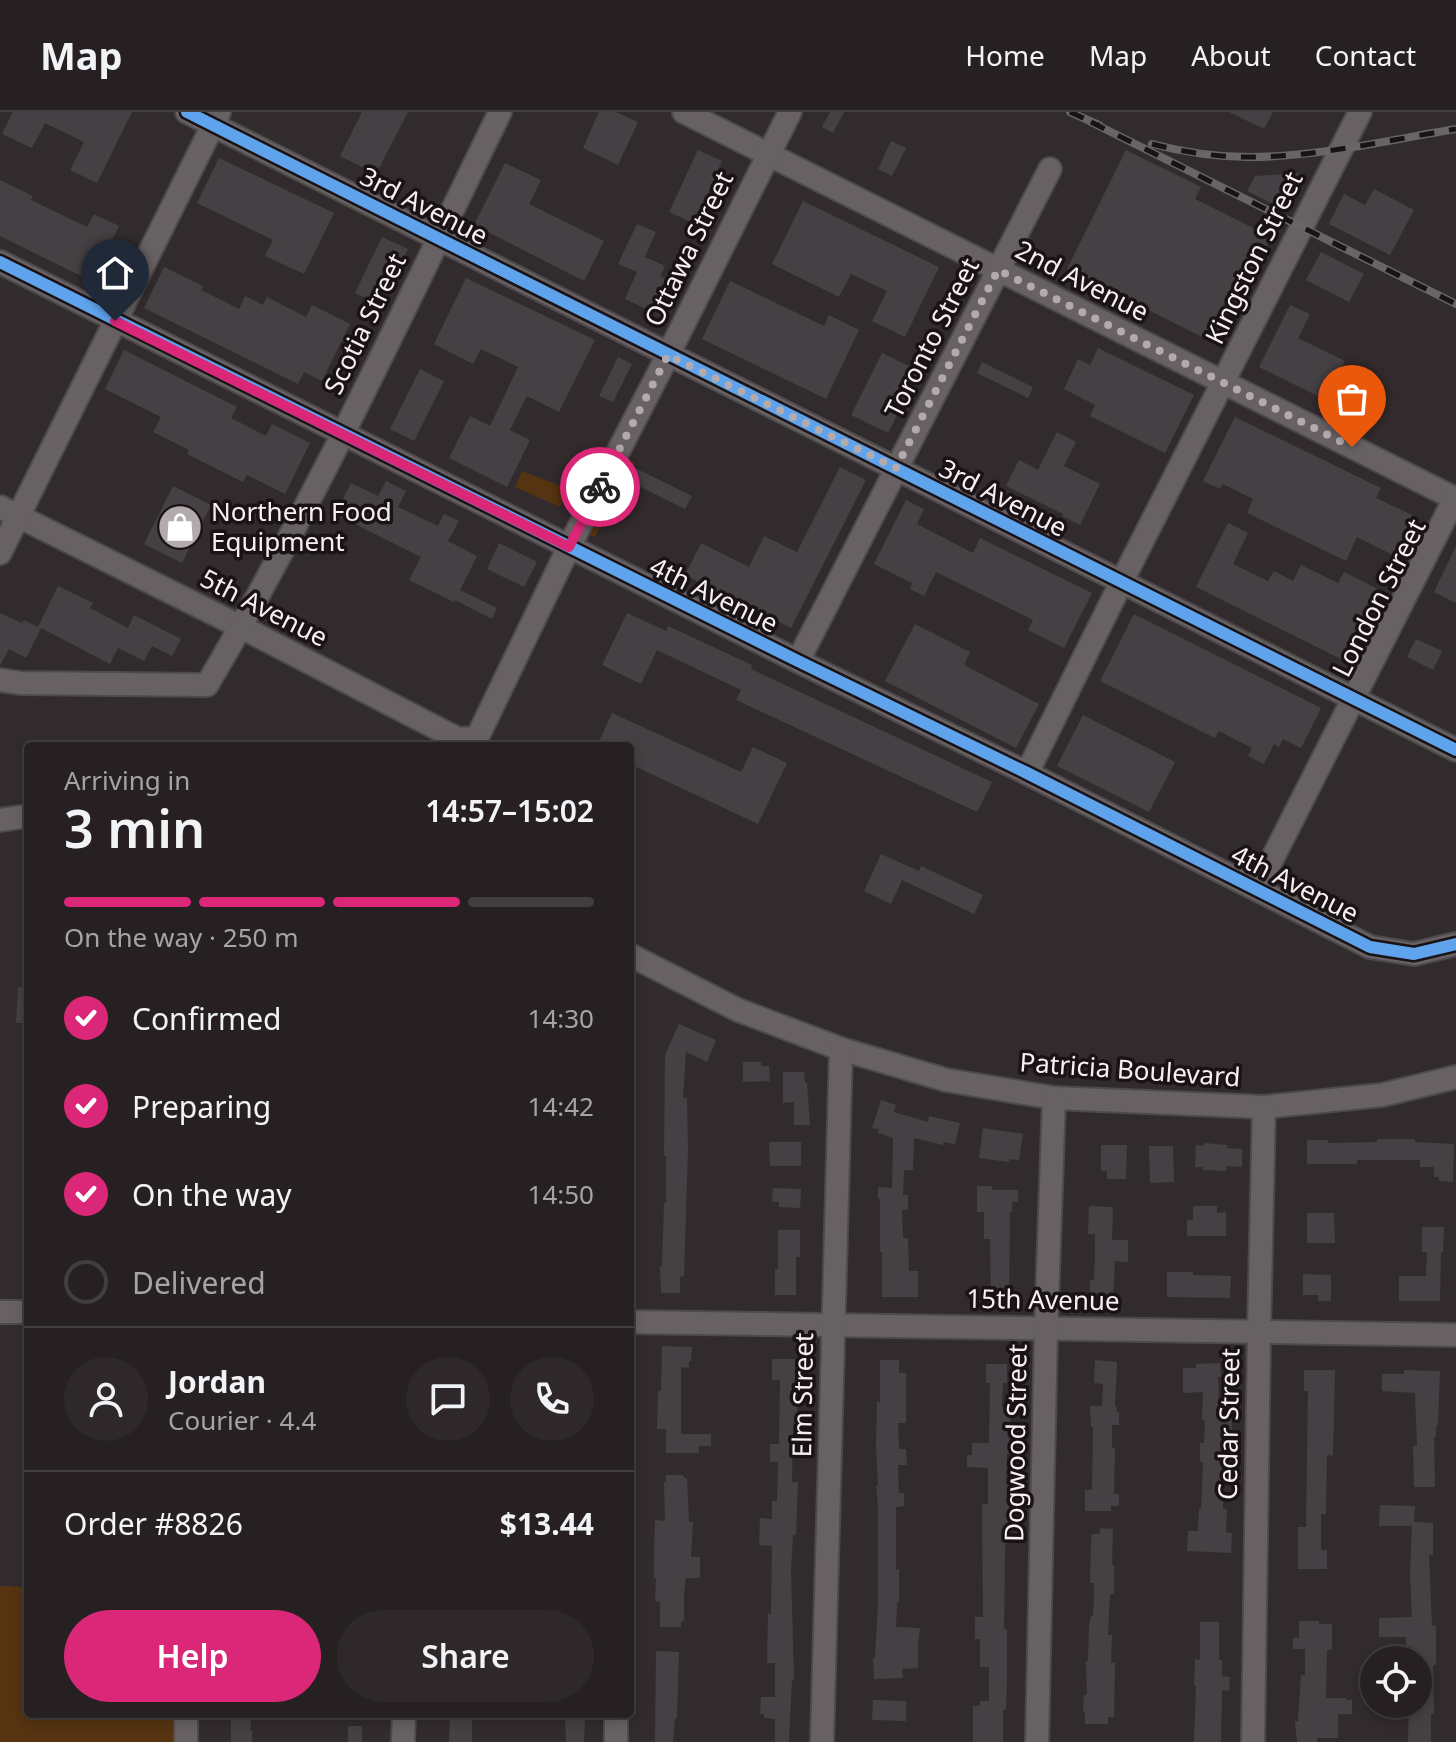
<!DOCTYPE html>
<html lang="en">
<head>
<meta charset="utf-8">
<style>
	body { margin:0; font-family:"Noto Sans",sans-serif; background:#2e282a; color:#f1f3f6; height:100vh; display:flex; flex-direction:column; font-size:30px; white-space:nowrap }
	* { box-sizing:border-box; margin:0 }
	p { font-size:26px; color:#a4a3a5 }
	.icon { flex:none; width:44px; height:44px; fill:none; stroke:currentColor; stroke-width:2; stroke-linecap:round; stroke-linejoin:round }
	.map { position:relative; flex:1; overflow:hidden }
	.drawer { position:absolute; left:24px; top:630px; width:610px; height:976px; display:flex; flex-direction:column; background:#262022; border-radius:8px; box-shadow:0 4px 12px #0003,0 0 0 2px #423e40 }
	.drawer>* { flex:none }
	.tools { position:absolute; left:1360px; top:1534px; display:grid; gap:16px }
	.tools a { display:grid; place-items:center; width:72px; height:72px; border-radius:50%; background:#262022; box-shadow:0 4px 12px #0003,0 0 0 2px #423e40; font-size:40px }
	.pin { position:absolute; display:grid; place-items:center; width:68px; height:68px; color:#fff; margin:-82px -34px; border-radius:50% 50% 50% 0; rotate:-45deg; box-shadow:0 0 8px #0007 }
	.pin .icon { rotate:45deg }
	.courier { position:absolute; display:grid; place-items:center; width:80px; height:80px; margin:-40px; border:6px solid #db2777; border-radius:50%; background:#fff; color:#222; box-shadow:0 2px 10px #0007 }
	.summary em { font-style:normal; font-weight:600 }
	.summary div { display:flex; flex-direction:column-reverse }
	.summary { display:flex; align-items:center; justify-content:space-between; height:136px; padding:0 40px }
	h1 { font-size:52px; font-weight:600; line-height:60px }
	.bar { display:grid; grid-template-columns:repeat(4,1fr); gap:12px 8px; align-content:center; height:96px; padding:0 40px }
	.bar i { height:10px; border-radius:6px; background:#423e40 }
	.bar .current { background:#db2777 }
	.bar p { grid-column:span 4 }
	.line { display:flex; align-items:center; gap:20px; padding:0 40px; border-top:2px solid #423e40 }
	.line div { flex:1 }
	.round { display:grid; place-items:center; flex:none; width:84px; height:84px; border-radius:42px; background:#2e282a }
	ol { padding:0 40px; list-style:none }
	li { display:flex; align-items:center; gap:24px; height:88px }
	li p { margin-inline-start:auto }
	li .icon { padding:8px; border-radius:50%; background:#db2777; color:#fff; stroke-width:4 }
	li:last-child { color:#a4a3a5 }
	li i { width:44px; height:44px; border:4px solid #423e40; border-radius:50% }
	.primary-button { display:flex; gap:16px; margin-top:auto; padding:16px 40px }
	.primary-button a { flex:1; height:92px; border-radius:48px; background:#db2777; color:#fff; font-size:32px; font-weight:600; line-height:92px; text-align:center }
	.primary-button a+a { background:#2e282a; color:#f1f3f6 }
	header { display:flex; align-items:center; gap:48px; box-sizing:border-box; height:112px; padding:0 40px; background:#262022; border-bottom:2px solid #423e40 }
	header strong { font-size:38px }
	nav { display:flex; gap:44px; margin-inline-start:auto; font-size:28px }
	.map>svg:first-child { display:block }
	.green { fill:#563311 }
	.building { fill:#454043 }
	.lines { fill:none; stroke-linecap:round; stroke-linejoin:round }
	.minor-casing { stroke:#4e494b; stroke-width:26 }
	.minor { stroke:#676164; stroke-width:22 }
	.rail-casing { stroke:#696466; stroke-width:8 }
	.rail { stroke:#191315; stroke-width:5; stroke-dasharray:15; stroke-linecap:butt }
	.cycleway-casing { stroke:#191315; stroke-width:17 }
	.cycleway { stroke:#60a3ed; stroke-width:12 }
	.done { stroke:#b3aaad; stroke-width:8; stroke-dasharray:0 14.4 }
	.route { stroke:#db2777; stroke-width:10 }
	.labels { text-anchor:middle; stroke-width:7; stroke-linejoin:round; paint-order:stroke }
	.street-label { font-size:26px; fill:#f8eff2; stroke:#191315 }
	.poi-label { font-size:26px; fill:#f8eff2; stroke:#191315; text-anchor:start }
</style>
</head>
<body>
<header>
<strong>Map</strong>
<nav><a>Home</a><a>Map</a><a>About</a><a>Contact</a></nav>
</header>
<div class="map">
<svg width="1456" height="1630" viewBox="0 0 1456 1630">
	<rect width="100%" height="100%" fill="#322b2e"/>
	<g class="green">
		<polygon points="620,344 635,351 595,425 582,421"/>
		<polygon points="522,359 568,377 560,395 515,375"/>
		<polygon points="0,1474 28,1475 28,1602 187,1602 186,1630 0,1630"/>
	</g>
	<g class="building">
		<polygon points="13,0 132,0 97,71 70,58 84,30 45,11 32,36 2,22"/>
		<polygon points="362,0 408,0 376,62 340,44"/>
		<polygon points="599,0 616,0 638,10 618,53 583,36"/>
		<polygon points="830,0 844,0 833,21 822,15"/>
		<polygon points="1229,0 1273,0 1264,17"/>
		<polygon points="891,29 906,36 892,64 878,57"/>
		<polygon points="698,38 722,49 708,80 718,84 704,116 669,100"/>
		<polygon points="1126,38 1201,75 1195,87 1271,125 1218,233 1067,157"/>
		<polygon points="219,46 334,101 304,162 265,144 273,128 197,91"/>
		<polygon points="505,51 541,68 529,92 604,129 584,169 474,113"/>
		<polygon points="1303,61 1285,98 1247,79 1255,64"/>
		<polygon points="0,68 33,84 31,88 87,115 94,102 119,114 91,169 0,124"/>
		<polygon points="1374,77 1414,98 1390,143 1329,112 1344,82 1365,93"/>
		<polygon points="803,89 939,155 905,225 872,209 887,179 851,162 839,185 772,152"/>
		<polygon points="637,112 656,120 645,145 665,154 660,164 676,171 661,204 625,187 637,160 618,152"/>
		<polygon points="382,125 408,137 381,193 355,181"/>
		<polygon points="1321,140 1364,162 1349,190 1306,168"/>
		<polygon points="164,155 203,174 201,178 239,197 245,184 263,193 267,185 306,205 312,193 350,212 322,269 304,260 298,272 144,196"/>
		<polygon points="466,166 595,228 559,300 527,284 510,318 530,328 507,375 449,346 470,304 490,314 518,255 481,237 473,252 434,232"/>
		<polygon points="730,169 824,214 829,203 859,218 826,287 702,227"/>
		<polygon points="1290,193 1310,202 1298,226 1345,249 1334,270 1342,274 1334,292 1259,255"/>
		<polygon points="1098,236 1194,283 1165,341 1090,304 1095,293 1064,277 1078,247 1090,253"/>
		<polygon points="124,238 237,295 231,306 266,324 272,312 310,331 285,382 247,363 243,370 187,342 189,338 153,320 161,305 105,277"/>
		<polygon points="882,241 919,259 888,321 851,303"/>
		<polygon points="618,245 632,252 613,290 599,284"/>
		<polygon points="982,250 1033,275 1028,286 977,261"/>
		<polygon points="420,257 444,269 414,329 390,317"/>
		<polygon points="1235,305 1381,376 1376,386 1414,404 1395,444 1357,425 1346,449 1247,401 1253,387 1223,372 1220,377 1203,369"/>
		<polygon points="1057,320 1076,330 1064,354 1100,372 1080,413 1062,404 1063,402 1006,374 1019,348 1038,358"/>
		<polygon points="840,355 866,368 791,516 685,463 701,431 749,455 764,424 797,440"/>
		<polygon points="635,356 692,384 685,397 629,369"/>
		<polygon points="386,369 406,379 398,395 438,414 444,402 459,409 448,429 477,444 460,478 497,496 492,507 455,488 454,490 409,468 421,445 335,402 351,371 378,384"/>
		<polygon points="173,374 211,393 182,451 144,432"/>
		<polygon points="906,388 924,397 917,412 973,441 980,426 1092,481 1064,536 1028,518 1033,508 936,460 924,484 910,477 912,471 874,452"/>
		<polygon points="1228,411 1248,421 1233,452 1268,469 1274,459 1293,469 1301,453 1338,471 1344,460 1382,479 1347,550 1196,475"/>
		<polygon points="499,431 537,450 524,475 487,457"/>
		<polygon points="1456,434 1456,491 1434,480"/>
		<polygon points="58,474 93,491 90,496 128,516 134,503 181,527 172,544 152,534 144,549 118,536 110,552 41,516 26,546 9,537 0,554 0,501 22,511 24,508 38,515"/>
		<polygon points="627,501 666,519 668,514 752,553 751,557 992,670 977,700 736,588 741,578 657,538 641,572 602,553"/>
		<polygon points="1134,502 1321,596 1301,636 1283,627 1279,635 1274,632 1264,652 1248,644 1252,636 1219,619 1215,626 1100,569"/>
		<polygon points="915,512 970,540 964,553 1039,592 1016,636 885,569"/>
		<polygon points="1416,527 1442,539 1433,558 1407,545"/>
		<polygon points="612,601 741,660 753,635 787,651 758,712 630,652 630,634 597,634"/>
		<polygon points="1083,603 1175,650 1149,700 1057,654"/>
		<polygon points="881,742 919,759 921,754 983,783 974,802 902,768 891,792 864,779"/>
		<polygon points="18,875 28,876 28,911 16,911"/>
		<polygon points="679,912 716,928 707,950 686,940 683,986 687,986 688,1037 684,1164 680,1165 680,1181 661,1181 660,1154 662,1154 664,1091 666,1091 666,1044 664,1044 665,943"/>
		<polygon points="743,950 761,950 761,954 769,954 770,969 743,970"/>
		<polygon points="783,960 804,960 805,971 807,971 810,1013 794,1013 794,990 783,991"/>
		<polygon points="881,988 896,993 894,1000 928,1010 929,1004 960,1011 955,1032 944,1030 943,1033 914,1026 913,1058 904,1058 903,1083 908,1083 908,1098 902,1098 903,1126 908,1126 909,1159 918,1159 918,1185 882,1185 882,1140 880,1140 880,1087 878,1087 878,1075 892,1076 893,1026 878,1021 879,1017 872,1016"/>
		<polygon points="983,1016 1023,1022 1019,1048 1009,1047 1009,1050 979,1046"/>
		<polygon points="1377,1027 1415,1027 1415,1030 1454,1032 1453,1070 1439,1069 1439,1065 1434,1065 1434,1055 1420,1055 1420,1048 1357,1048 1357,1052 1307,1052 1307,1028 1328,1028 1328,1031 1377,1030"/>
		<polygon points="769,1030 801,1030 801,1054 770,1054"/>
		<polygon points="1204,1031 1227,1033 1227,1036 1242,1037 1242,1055 1226,1054 1226,1059 1203,1058 1203,1055 1195,1055 1196,1033 1204,1034"/>
		<polygon points="1101,1033 1127,1033 1126,1067 1107,1067 1107,1059 1101,1059"/>
		<polygon points="1149,1034 1173,1034 1174,1070 1150,1071"/>
		<polygon points="977,1074 992,1074 992,1078 1018,1078 1018,1090 1012,1090 1012,1100 1010,1100 1009,1190 991,1190 990,1127 984,1127 984,1100 977,1100"/>
		<polygon points="773,1076 801,1077 800,1096 779,1095 779,1090 772,1090"/>
		<polygon points="1089,1094 1113,1095 1112,1128 1128,1128 1128,1150 1115,1149 1113,1189 1090,1188 1090,1168 1094,1168 1095,1143 1095,1122 1088,1122"/>
		<polygon points="1193,1094 1217,1094 1217,1101 1226,1100 1226,1124 1187,1124 1187,1108 1193,1108"/>
		<polygon points="1307,1101 1334,1101 1335,1131 1307,1131"/>
		<polygon points="1422,1115 1444,1115 1443,1140 1441,1140 1440,1189 1399,1189 1399,1164 1426,1164 1427,1140 1422,1140"/>
		<polygon points="778,1118 800,1118 800,1145 796,1145 796,1183 775,1183 775,1157 778,1157"/>
		<polygon points="1167,1160 1193,1160 1193,1163 1231,1164 1230,1186 1167,1185"/>
		<polygon points="1303,1162 1331,1163 1331,1189 1318,1189 1318,1183 1303,1183"/>
		<polygon points="662,1234 692,1235 691,1249 689,1249 689,1256 681,1255 681,1322 711,1322 711,1334 699,1334 699,1341 666,1341 666,1317 657,1317 658,1279 661,1279"/>
		<polygon points="772,1247 795,1247 795,1288 798,1288 797,1312 793,1312 792,1370 798,1370 796,1423 793,1423 791,1457 794,1568 792,1568 789,1630 775,1630 775,1607 764,1606 764,1602 760,1602 761,1585 775,1585 775,1551 767,1551 768,1502 771,1502 772,1434 759,1433 760,1406 772,1407 772,1389 777,1389 778,1350 770,1350 770,1332 779,1332 780,1268 772,1268"/>
		<polygon points="880,1248 899,1248 899,1261 906,1261 906,1311 898,1311 899,1337 906,1337 907,1353 898,1353 899,1381 904,1381 904,1394 896,1395 896,1458 899,1457 899,1490 897,1490 896,1515 920,1516 918,1534 918,1556 902,1557 903,1566 874,1567 873,1546 875,1546 878,1492 878,1395 876,1374 878,1374 876,1333 877,1290 880,1290"/>
		<polygon points="1095,1248 1117,1250 1115,1294 1116,1294 1117,1300 1119,1300 1119,1313 1112,1313 1112,1336 1115,1336 1114,1382 1119,1382 1119,1394 1111,1394 1111,1399 1085,1399 1085,1378 1092,1378 1093,1315 1091,1315 1090,1294 1102,1294 1103,1272 1094,1271"/>
		<polygon points="1220,1251 1221,1265 1218,1265 1219,1289 1226,1289 1226,1302 1232,1302 1231,1350 1224,1351 1223,1397 1227,1397 1226,1420 1232,1421 1231,1441 1187,1439 1188,1419 1198,1419 1199,1397 1201,1397 1203,1350 1200,1350 1200,1331 1204,1331 1205,1309 1202,1308 1203,1280 1183,1281 1183,1256 1196,1256 1196,1252"/>
		<polygon points="986,1252 1007,1252 1007,1271 1003,1271 1002,1295 1011,1295 1009,1342 1007,1342 1006,1373 1010,1373 1010,1381 1008,1426 1006,1426 1005,1439 1004,1517 1007,1517 1007,1571 1006,1598 1003,1598 1003,1630 973,1630 973,1594 980,1594 980,1589 989,1589 989,1555 980,1555 980,1527 975,1527 975,1505 983,1505 982,1392 988,1392 988,1356 967,1355 967,1343 972,1343 972,1331 989,1331 990,1271 986,1271"/>
		<polygon points="1304,1258 1335,1258 1333,1344 1327,1343 1326,1402 1321,1402 1321,1438 1327,1438 1327,1457 1298,1457 1298,1415 1306,1415 1308,1279 1304,1279"/>
		<polygon points="1404,1258 1440,1259 1438,1313 1436,1313 1436,1325 1434,1325 1435,1375 1414,1375 1413,1334 1417,1334 1415,1281 1382,1279 1382,1262 1404,1262"/>
		<polygon points="666,1363 683,1363 684,1366 687,1366 689,1410 693,1410 691,1445 700,1445 700,1466 686,1466 684,1483 684,1509 681,1509 681,1515 660,1515 660,1490 655,1489 656,1466 654,1466 654,1444 655,1408 665,1409 664,1370 666,1370"/>
		<polygon points="1380,1393 1415,1394 1414,1410 1433,1411 1433,1443 1429,1443 1432,1514 1436,1514 1436,1553 1433,1553 1434,1602 1431,1602 1431,1630 1408,1630 1409,1592 1418,1592 1418,1548 1412,1548 1412,1534 1406,1534 1406,1525 1379,1525 1379,1506 1412,1505 1410,1461 1412,1414 1379,1414"/>
		<polygon points="1100,1416 1113,1417 1112,1453 1114,1453 1114,1482 1110,1482 1108,1523 1112,1523 1111,1551 1115,1550 1114,1605 1108,1605 1108,1612 1085,1612 1085,1600 1083,1600 1084,1583 1087,1583 1086,1549 1088,1549 1089,1514 1091,1504 1093,1504 1094,1485 1094,1471 1090,1471 1091,1428 1092,1422 1100,1422"/>
		<polygon points="1299,1509 1319,1509 1319,1512 1332,1512 1332,1538 1327,1538 1326,1586 1346,1586 1346,1588 1352,1588 1352,1602 1338,1602 1338,1626 1317,1626 1317,1630 1297,1630 1295,1609 1298,1609 1301,1563 1305,1563 1305,1537 1293,1537 1293,1526 1299,1526"/>
		<polygon points="1200,1510 1219,1510 1219,1548 1222,1548 1222,1564 1230,1565 1229,1579 1222,1578 1221,1630 1194,1630 1196,1574 1194,1574 1195,1547 1200,1548"/>
		<polygon points="656,1539 679,1540 677,1606 675,1606 673,1630 655,1630"/>
		<polygon points="873,1588 906,1589 906,1609 872,1608"/>
		<polygon points="231,1602 252,1602 250,1618 252,1618 252,1630 231,1630"/>
		<polygon points="450,1602 472,1602 472,1630 449,1630"/>
		<polygon points="565,1602 585,1602 584,1630 566,1630"/>
		<rect x="348" y="1614" width="14" height="16"/>
	</g>
	<g class="lines">
		<g class="minor-casing">
			<g id="minor">
				<polyline points="187,0 1456,638"/>
				<polyline points="684,0 1456,387"/>
				<polyline points="0,150 798,549 1027,661 1370,835 1414,842 1456,832"/>
				<polyline points="0,395 241,515 458,627 477,626 569,435 668,243 790,0"/>
				<polyline points="0,441 219,1"/>
				<polyline points="798,549 1050,57"/>
				<path d="M0 568 20 571 207 573C316 388 406 193 500 0"/>
				<polyline points="1027,661 1121,471 1360,0"/>
				<polyline points="0,708 28,704"/>
				<polyline points="1257,777 1455,386"/>
				<polyline points="630,843 738,898 841,937 946,968 1054,986 1264,995 1382,983 1456,965"/>
				<polyline points="0,1200 28,1200"/>
				<polyline points="630,1210 1456,1223"/>
				<polyline points="616,1602 616,1630"/>
				<polyline points="186,1630 186,1602"/>
				<polyline points="403,1630 404,1602"/>
				<polyline points="822,1630 841,937"/>
				<polyline points="1037,1630 1046,1217 1054,986"/>
				<polyline points="1253,1630 1259,1220 1264,995"/>
			</g>
		</g>
		<use href="#minor" class="minor"/>
		<g class="rail-casing">
			<g id="rail">
				<polyline points="1070,0 1099,13"/>
				<polyline points="1091,10 1456,192"/>
				<path d="M1152 32C1183 40 1216 45 1249 45 1317 45 1389 28 1456 17"/>
			</g>
		</g>
		<use href="#rail" class="rail"/>
		<g class="cycleway-casing">
			<g id="cycleway">
				<polyline points="187,0 1456,638"/>
				<polyline points="0,150 798,549 1027,661 1370,835 1414,842 1456,832"/>
			</g>
		</g>
		<use href="#cycleway" class="cycleway"/>
	</g>
	<g class="lines">
		<polyline class="done" points="600,375 668,243 896,356 998,158 1352,335"/>
		<polyline class="route" points="115,209 569,435 600,375"/>
	</g>
	<defs>
		<g id="shop-disc" transform="scale(2.3)"><circle r="9.5" fill="#b3aaad" stroke="#191315"/><path d="M-5-2.5h2.3a2.7 3.5 0 0 1 5.4 0H5L5.5 6h-11ZM-1.5-2.5h3a1.5 2.3 0 0 0-3 0Z" fill="#fff"/></g>
	</defs>
	<g fill-rule="evenodd">
		<use href="#shop-disc" x="180" y="415"/>
	</g>
	<g class="labels">
		<g class="street-label">
			<text transform="translate(424 94) rotate(27)" y="9">3rd Avenue</text>
			<text transform="translate(689 137) rotate(-64)" y="9">Ottawa Street</text>
			<text transform="translate(1254 146) rotate(-64)" y="9">Kingston Street</text>
			<text transform="translate(1082 169) rotate(27)" y="9">2nd Avenue</text>
			<text transform="translate(365 212) rotate(-64)" y="9">Scotia Street</text>
			<text transform="translate(932 226) rotate(-63)" y="9">Toronto Street</text>
			<text transform="translate(1003 386) rotate(27)" y="9">3rd Avenue</text>
			<text transform="translate(714 483) rotate(26)" y="9">4th Avenue</text>
			<text transform="translate(1379 486) rotate(-63)" y="9">London Street</text>
			<text transform="translate(264 496) rotate(27)" y="9">5th Avenue</text>
			<text transform="translate(1295 772) rotate(27)" y="9">4th Avenue</text>
			<text transform="translate(1130 958) rotate(4)" y="9">Patricia Boulevard</text>
			<text transform="translate(1043 1188) rotate(1)" y="9">15th Avenue</text>
			<text transform="translate(803 1283) rotate(-89)" y="9">Elm Street</text>
			<text transform="translate(1229 1312) rotate(-89)" y="9">Cedar Street</text>
			<text transform="translate(1016 1331) rotate(-89)" y="9">Dogwood Street</text>
		</g>
		<g class="poi-label">
			<text x="211" y="409">Northern Food<tspan x="211" dy="30">Equipment</tspan></text>
		</g>
	</g>
</svg>
<div class="tools">
<a><svg class="icon" aria-label="locate" viewBox="0 0 24 24"><circle cx="12" cy="12" r="6"/><path d="M12 2v4M12 18v4M2 12h4M18 12h4"/></svg></a>
</div>
<div class="pin" style="left:1352px;top:335px;background:#ea580c"><svg class="icon" aria-label="bag" viewBox="0 0 24 24"><path d="M5 8h14l-1 12H6zM9 8a3 3 0 0 1 6 0"/></svg></div>
<div class="pin" style="left:115px;top:209px;background:#1f2937"><svg class="icon" aria-label="home" viewBox="0 0 24 24"><path d="M3 11l9-7 9 7M6 9v11h12V9"/></svg></div>
<div class="courier" style="left:600px;top:375px"><svg class="icon" aria-label="bike" viewBox="0 0 24 24"><circle cx="6" cy="16" r="4"/><circle cx="18" cy="16" r="4"/><path d="M6 16l4-8h5l3 8M10 8l3 8H6M13 5h3"/></svg></div>
<section class="drawer">
<div class="summary"><div><h1>3 min</h1><p>Arriving in</p></div><em>14:57–15:02</em></div>
<div class="bar"><i class="current"></i><i class="current"></i><i class="current"></i><i></i><p>On the way · 250 m</p></div>
<ol>
<li><svg class="icon" aria-label="check" viewBox="0 0 24 24"><path d="M5 12l5 5 9-10"/></svg>Confirmed<p>14:30</p></li>
<li><svg class="icon" aria-label="check" viewBox="0 0 24 24"><path d="M5 12l5 5 9-10"/></svg>Preparing<p>14:42</p></li>
<li><svg class="icon" aria-label="check" viewBox="0 0 24 24"><path d="M5 12l5 5 9-10"/></svg>On the way<p>14:50</p></li>
<li><i></i>Delivered</li>
</ol>
<div class="line" style="height:144px"><a class="round"><svg class="icon" aria-label="person" viewBox="0 0 24 24"><circle cx="12" cy="8" r="4"/><path d="M4 21q1-7 8-7t8 7"/></svg></a><div><b>Jordan</b><p>Courier · 4.4</p></div><a class="round"><svg class="icon" aria-label="chat" viewBox="0 0 24 24"><path d="M4 5h16v11H9l-5 4z"/></svg></a><a class="round"><svg class="icon" aria-label="phone" viewBox="0 0 24 24"><path d="M5 4h4l2 5-3 2q2 4 5 5l2-3 5 2v4C11 20 4 13 5 4z"/></svg></a></div>
<div class="line" style="height:104px"><div>Order #8826</div><b>$13.44</b></div>
<div class="primary-button"><a>Help</a><a>Share</a></div>
</section>
</div>
</body>
</html>
